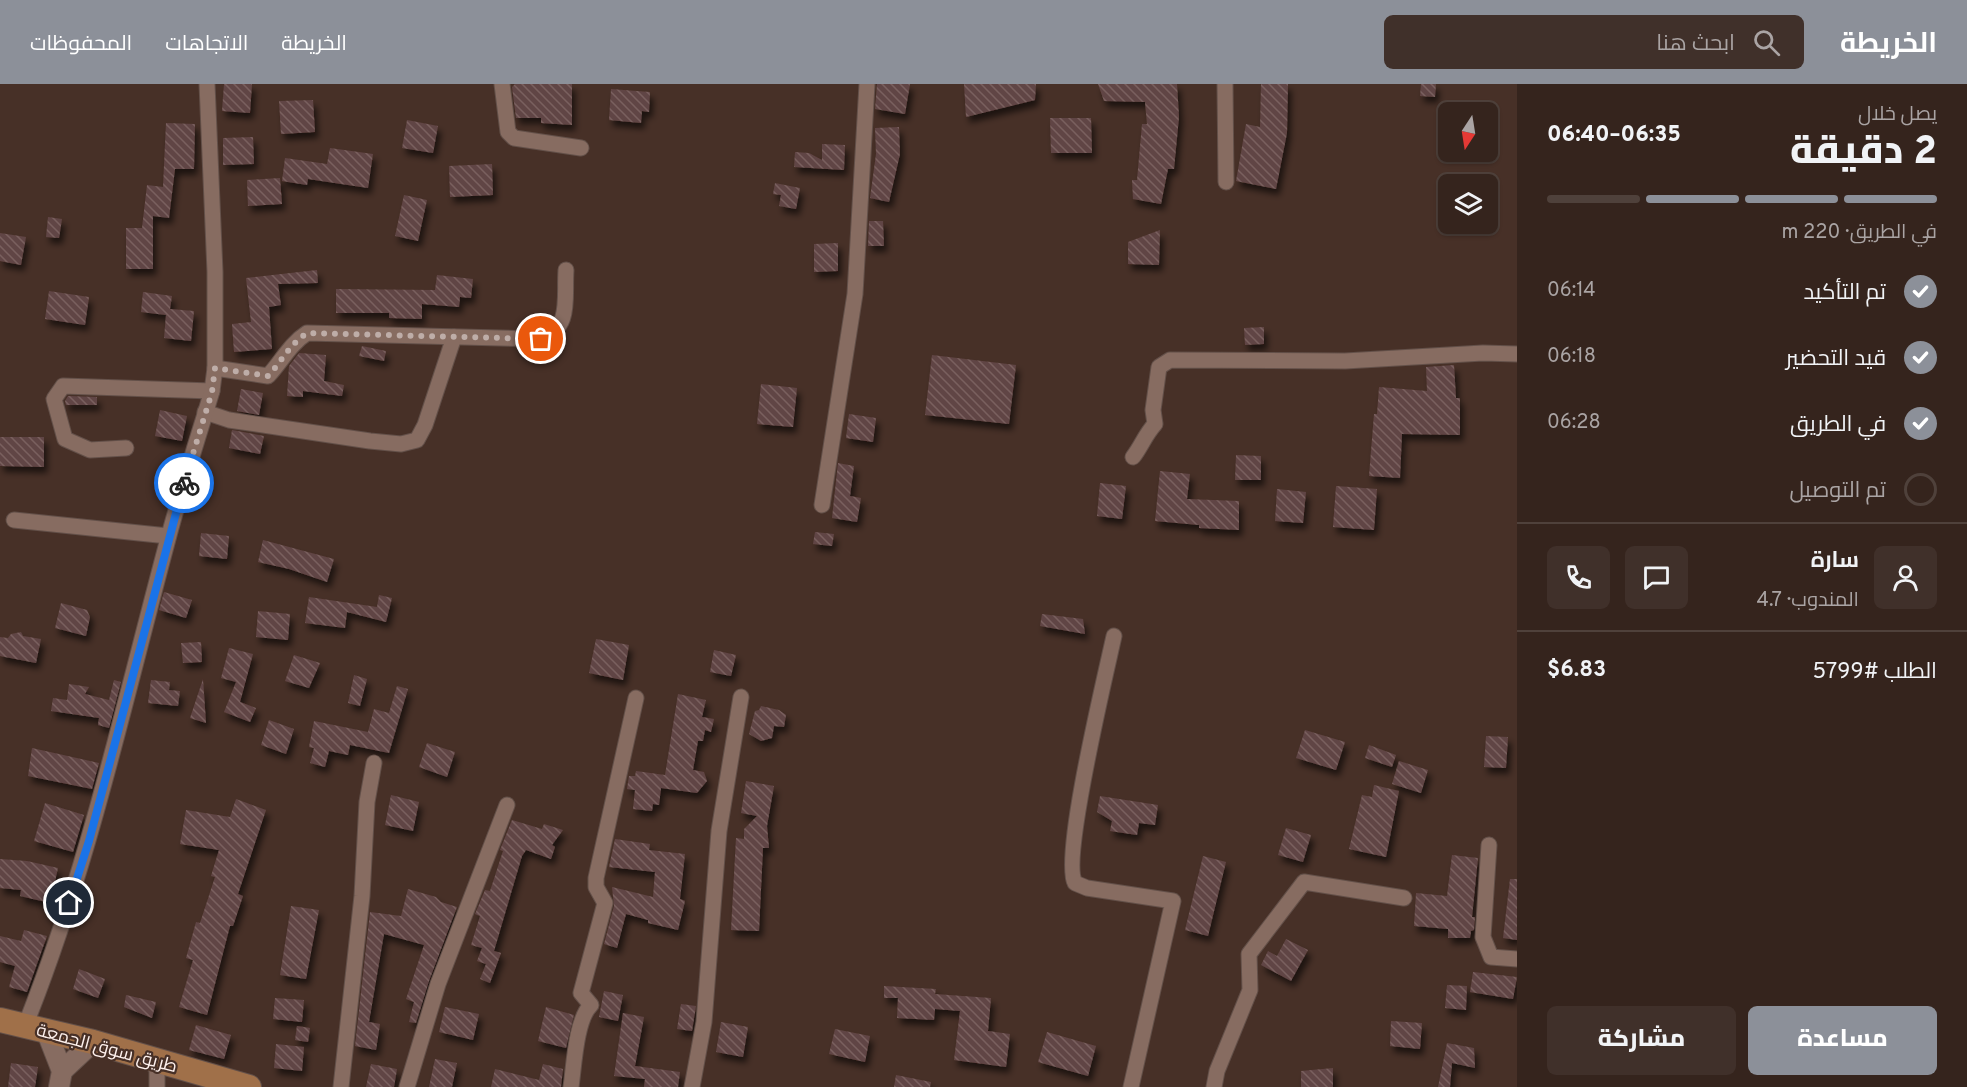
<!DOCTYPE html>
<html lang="ar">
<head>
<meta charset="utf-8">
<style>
	body { margin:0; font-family:Overpass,Cairo,sans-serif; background:#40302a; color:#f1f3f6; direction:rtl; height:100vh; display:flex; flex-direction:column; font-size:22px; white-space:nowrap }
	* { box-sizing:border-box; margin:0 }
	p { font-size:20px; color:#aaa4a4 }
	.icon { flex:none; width:33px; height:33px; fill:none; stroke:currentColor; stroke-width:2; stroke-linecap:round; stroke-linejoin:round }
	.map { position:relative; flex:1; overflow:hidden; direction:ltr }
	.drawer { display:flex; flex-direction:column; background:#35241d; width:450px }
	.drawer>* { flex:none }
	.needle { width:39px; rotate:192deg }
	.tools { position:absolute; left:1438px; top:18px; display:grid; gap:12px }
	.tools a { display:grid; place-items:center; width:60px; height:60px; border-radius:9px; background:#35241d; box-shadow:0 2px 4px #0004,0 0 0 2px #4f413b; font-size:30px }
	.pin { position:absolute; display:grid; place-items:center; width:51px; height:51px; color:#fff; margin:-26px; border:3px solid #fff; border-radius:50%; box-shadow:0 2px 6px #0007 }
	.courier { position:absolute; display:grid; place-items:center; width:60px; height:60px; margin:-30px; border:4px solid #1a73e8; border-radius:50%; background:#fff; color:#222; box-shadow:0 2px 8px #0007 }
	.overview em { font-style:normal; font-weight:800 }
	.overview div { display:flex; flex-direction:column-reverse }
	.overview { display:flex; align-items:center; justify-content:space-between; height:102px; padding:0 30px }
	h1 { font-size:39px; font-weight:800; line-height:45px }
	.bar { display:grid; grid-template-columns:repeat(4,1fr); gap:9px 6px; align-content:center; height:72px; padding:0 30px }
	.bar i { height:8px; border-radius:4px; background:#4f413b }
	.bar .selected { background:#8c9099 }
	.bar p { grid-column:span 4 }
	.line { display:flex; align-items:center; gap:15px; padding:0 30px; border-top:2px solid #4f413b }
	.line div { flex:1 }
	.round { display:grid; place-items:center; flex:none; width:63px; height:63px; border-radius:9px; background:#40302a }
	ol { padding:0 30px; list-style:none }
	li { display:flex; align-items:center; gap:18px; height:66px }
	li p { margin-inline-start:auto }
	li .icon { padding:6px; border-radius:50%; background:#8c9099; color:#fff; stroke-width:4 }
	li:last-child { color:#aaa4a4 }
	li i { width:33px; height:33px; border:3px solid #4f413b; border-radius:50% }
	.primary-button { display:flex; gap:12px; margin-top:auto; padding:12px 30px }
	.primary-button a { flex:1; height:69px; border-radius:9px; background:#8c9099; color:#fff; font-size:24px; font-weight:800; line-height:69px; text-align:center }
	.primary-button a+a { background:#40302a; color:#f1f3f6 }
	header { display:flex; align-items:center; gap:36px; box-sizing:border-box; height:84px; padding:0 30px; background:#8c9099; color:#fff }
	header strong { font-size:28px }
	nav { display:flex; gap:33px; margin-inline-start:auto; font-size:21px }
	.search { width:420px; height:54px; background:#40302a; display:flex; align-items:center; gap:15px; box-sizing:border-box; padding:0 21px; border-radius:9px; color:#aaa4a4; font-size:22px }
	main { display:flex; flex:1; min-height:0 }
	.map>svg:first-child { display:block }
	.building { fill:url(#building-back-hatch); filter:url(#shadow) }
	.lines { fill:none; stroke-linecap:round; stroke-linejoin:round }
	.minor-casing { stroke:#635049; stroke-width:17 }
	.tertiary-casing { stroke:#635049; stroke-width:22 }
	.primary-casing { stroke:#635049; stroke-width:26 }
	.minor { stroke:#876c61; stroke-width:15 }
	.tertiary { stroke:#876c61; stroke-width:20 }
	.primary { stroke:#a07049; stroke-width:24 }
	.done { stroke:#beada8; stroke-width:6; stroke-dasharray:0 10.8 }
	.route { stroke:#1a73e8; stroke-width:8 }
	.labels { text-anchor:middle; stroke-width:4.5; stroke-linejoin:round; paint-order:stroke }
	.street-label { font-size:18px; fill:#fef1ed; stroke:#473027 }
</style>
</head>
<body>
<header>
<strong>الخريطة</strong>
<div class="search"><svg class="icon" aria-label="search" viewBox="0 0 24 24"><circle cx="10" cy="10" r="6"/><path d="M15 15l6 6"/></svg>ابحث هنا</div>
<nav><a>الخريطة</a><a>الاتجاهات</a><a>المحفوظات</a></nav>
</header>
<main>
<section class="drawer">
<div class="overview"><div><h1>2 دقيقة</h1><p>يصل خلال</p></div><em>06:35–06:40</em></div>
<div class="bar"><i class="selected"></i><i class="selected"></i><i class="selected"></i><i></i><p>في الطريق · 220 m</p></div>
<ol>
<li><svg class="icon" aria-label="check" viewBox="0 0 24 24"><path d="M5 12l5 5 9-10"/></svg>تم التأكيد<p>06:14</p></li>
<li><svg class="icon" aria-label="check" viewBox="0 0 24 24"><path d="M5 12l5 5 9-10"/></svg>قيد التحضير<p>06:18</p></li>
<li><svg class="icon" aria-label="check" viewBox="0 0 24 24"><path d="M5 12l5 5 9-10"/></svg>في الطريق<p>06:28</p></li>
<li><i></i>تم التوصيل</li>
</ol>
<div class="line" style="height:108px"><a class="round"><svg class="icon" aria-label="person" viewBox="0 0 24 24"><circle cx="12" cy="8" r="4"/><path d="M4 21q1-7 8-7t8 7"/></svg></a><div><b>سارة</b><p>المندوب · 4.7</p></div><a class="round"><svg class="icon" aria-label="chat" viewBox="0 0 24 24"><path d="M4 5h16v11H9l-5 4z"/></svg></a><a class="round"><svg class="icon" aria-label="phone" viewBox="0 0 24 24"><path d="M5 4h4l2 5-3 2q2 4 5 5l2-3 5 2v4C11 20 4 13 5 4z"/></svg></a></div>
<div class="line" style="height:78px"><div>الطلب #5799</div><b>$6.83</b></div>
<div class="primary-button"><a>مساعدة</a><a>مشاركة</a></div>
</section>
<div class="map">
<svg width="1517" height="1003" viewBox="0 0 1517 1003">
	<defs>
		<pattern id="building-back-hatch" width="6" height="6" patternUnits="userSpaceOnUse" patternTransform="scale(1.5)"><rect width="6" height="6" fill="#614544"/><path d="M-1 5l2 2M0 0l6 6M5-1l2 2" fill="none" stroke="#79605f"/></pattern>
		<filter id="shadow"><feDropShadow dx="3.5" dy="6" stdDeviation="3" flood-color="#0009"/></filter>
	</defs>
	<rect width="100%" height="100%" fill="#473027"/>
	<g class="building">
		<polygon points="224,0 252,0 250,29 222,27"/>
		<polygon points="515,0 572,0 572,41 541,39 541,34 516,34 512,3"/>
		<polygon points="877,0 910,0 905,30 875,25"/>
		<polygon points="964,0 1036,0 1035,16 966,33"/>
		<polygon points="1098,0 1177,0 1179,33 1174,85 1168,85 1161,120 1133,115 1132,96 1137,96 1142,40 1147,40 1145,18 1104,17"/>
		<polygon points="1261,0 1288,0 1287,49 1276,105 1236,97 1246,40 1260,43"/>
		<polygon points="1421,0 1436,0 1435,13 1420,12"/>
		<polygon points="611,5 650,8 649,28 642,27 641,39 609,36"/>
		<polygon points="313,16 315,48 281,50 279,17"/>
		<polygon points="1050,34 1091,34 1092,69 1051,69"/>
		<polygon points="407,36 438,42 433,69 402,64"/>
		<polygon points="166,39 195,40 194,85 175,85 169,134 153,132 153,185 126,185 126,144 142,144 147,101 163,103"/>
		<polygon points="899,43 900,70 889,118 870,114 876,70 875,44"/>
		<polygon points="253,53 254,80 223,81 223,54"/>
		<polygon points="822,60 845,61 844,86 794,83 795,68 809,69 822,76"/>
		<polygon points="330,64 373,70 368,104 308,95 307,101 282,97 285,74 327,80"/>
		<polygon points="492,80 493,111 450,113 449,82"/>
		<polygon points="280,94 282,120 248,122 247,96"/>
		<polygon points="775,99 800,104 796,125 779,122 781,111 773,110"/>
		<polygon points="404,111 427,116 418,157 395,152"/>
		<polygon points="48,133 62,135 59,154 46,153"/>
		<polygon points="869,137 883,137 884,162 868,162"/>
		<polygon points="1160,146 1159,181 1128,180 1128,158"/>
		<polygon points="0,149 26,153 21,181 0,177"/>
		<polygon points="838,159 838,187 814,188 814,160"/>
		<polygon points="317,186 318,199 278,200 281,221 269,223 272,265 234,268 232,240 251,238 246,194"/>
		<polygon points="437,191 473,195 471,214 460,213 459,223 422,220 422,235 389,234 389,229 336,229 336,205 435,206"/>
		<polygon points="49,207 89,213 85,241 45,235"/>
		<polygon points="143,208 172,212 170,225 194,227 191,257 164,254 166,231 141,228"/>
		<polygon points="1264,243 1264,260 1245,261 1244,244"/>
		<polygon points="362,262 386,267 384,277 359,272"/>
		<polygon points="299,269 326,271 324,297 344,301 342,312 303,307 303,313 287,312 289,282"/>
		<polygon points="932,271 1016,281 1009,340 925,331"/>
		<polygon points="1454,281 1456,314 1460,314 1460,351 1402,350 1400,394 1369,392 1374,330 1377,330 1379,303 1427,307 1426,283"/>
		<polygon points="761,300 797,304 793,343 757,340"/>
		<polygon points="241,305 263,309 259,331 237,327"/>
		<polygon points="68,312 97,313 97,321 66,321 65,317"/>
		<polygon points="160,326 187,332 182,357 155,352"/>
		<polygon points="849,330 876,334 873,358 846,354"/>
		<polygon points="232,346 264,352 260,370 229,364"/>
		<polygon points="0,353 44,353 44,383 0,382"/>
		<polygon points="1236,371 1261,372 1261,396 1235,396"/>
		<polygon points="838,379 854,382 850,412 861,414 857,438 832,434"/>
		<polygon points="1160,387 1190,390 1187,415 1239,417 1239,446 1199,444 1199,441 1155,437"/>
		<polygon points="1100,399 1126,402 1122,435 1097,432"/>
		<polygon points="1336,402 1377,405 1374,446 1333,443"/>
		<polygon points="1277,405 1306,408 1303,439 1275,437"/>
		<polygon points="815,448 834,450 832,462 813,460"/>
		<polygon points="201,449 229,452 227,475 199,472"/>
		<polygon points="263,456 334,475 327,498 289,485 258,478"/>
		<polygon points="164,508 192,516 186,534 159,526"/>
		<polygon points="379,511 392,514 386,538 347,528 345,544 305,539 309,513 377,523"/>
		<polygon points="61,519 87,526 90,533 86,552 55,544"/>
		<polygon points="258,527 290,530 288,556 256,553"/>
		<polygon points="1042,530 1083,535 1085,550 1040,542"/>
		<polygon points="21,548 23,552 41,555 36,579 0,572 0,553 8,554 11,550"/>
		<polygon points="596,555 629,561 623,596 589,589"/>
		<polygon points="201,558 202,578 183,579 181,559"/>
		<polygon points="229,564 253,570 240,618 256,624 250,638 224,628 236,598 221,594"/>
		<polygon points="714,566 736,571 731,592 710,588"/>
		<polygon points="294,571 320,579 309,604 285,597"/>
		<polygon points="354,591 367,595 360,622 348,619"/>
		<polygon points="203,595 206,639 190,634"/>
		<polygon points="114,596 121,598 109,644 98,641 99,634 51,627 53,614 67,616 69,600 89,603 85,610 109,616"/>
		<polygon points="151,596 170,598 169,606 180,607 178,622 148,619"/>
		<polygon points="397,602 408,605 389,669 350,661 348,671 329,667 325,683 310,679 314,664 309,663 314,637 368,648 374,625 389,629"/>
		<polygon points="678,610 706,616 702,633 714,635 711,648 705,646 703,657 698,657 693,686 704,688 707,697 697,709 661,704 659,721 653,720 652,727 633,725 635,706 627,705 629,692 635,692 636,687 665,691"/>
		<polygon points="761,622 779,626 786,631 784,643 774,642 772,654 761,657 749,650 755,627 759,626"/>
		<polygon points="269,636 294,645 286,670 261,661"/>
		<polygon points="1305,646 1345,658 1336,686 1296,674"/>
		<polygon points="1486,652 1508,653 1506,684 1484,683"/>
		<polygon points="427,659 455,668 447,693 419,683"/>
		<polygon points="1369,661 1396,671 1392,683 1365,674"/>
		<polygon points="32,664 99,679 92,705 28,692"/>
		<polygon points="1399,677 1428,686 1421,709 1392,700"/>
		<polygon points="746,697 774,702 767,742 769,764 763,764 759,847 731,846 736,754 744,755 744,745 757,732 741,729"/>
		<polygon points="1374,701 1399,707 1386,773 1349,765 1362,711 1372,713"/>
		<polygon points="391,711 419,718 413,747 385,741"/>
		<polygon points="1100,712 1158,721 1155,741 1139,739 1137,751 1110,747 1112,737 1097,728"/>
		<polygon points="236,715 266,726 238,810 243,812 233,842 230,842 207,931 179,923 193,876 186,874 196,838 200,839 215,793 211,792 219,766 180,760 186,726 230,733"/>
		<polygon points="45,719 84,731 73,768 34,757"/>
		<polygon points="512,736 542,745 544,740 563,746 552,761 555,763 551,775 526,766 522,772 494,867 501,869 490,899 480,895 486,880 477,877 482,864 471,861 480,832 475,830 485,806 490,807 503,767 500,766"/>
		<polygon points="1286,744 1311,751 1303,778 1278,771"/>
		<polygon points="615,755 650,760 649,766 685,770 680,815 685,817 678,846 648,839 648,836 626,830 617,864 604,860 614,822 612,803 653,813 655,788 609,783"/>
		<polygon points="1452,771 1478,774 1472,833 1475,833 1474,846 1471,847 1470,854 1448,854 1448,845 1414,842 1416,809 1447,812"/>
		<polygon points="1203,772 1226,778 1208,852 1185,846"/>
		<polygon points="0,775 27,777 58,784 50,819 20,812 21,806 0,804"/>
		<polygon points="1510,795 1517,795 1517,856 1503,854"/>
		<polygon points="408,805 436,813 441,818 457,823 429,897 416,939 409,938 414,918 406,915 424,861 384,850 369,938 380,940 376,966 355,962 370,828 401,832"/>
		<polygon points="291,822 319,826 306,895 280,891"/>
		<polygon points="24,846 47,852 27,908 9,903 15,882 0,878 0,852 21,857"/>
		<polygon points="1286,855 1308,866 1291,897 1261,881 1268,867 1277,872"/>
		<polygon points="79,885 105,895 98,914 73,905"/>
		<polygon points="1473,888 1517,893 1513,915 1470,908"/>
		<polygon points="1447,901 1467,902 1466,926 1445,924"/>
		<polygon points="884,902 936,905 935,910 991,914 988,947 1010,950 1006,983 954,976 960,927 935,925 934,936 897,934 898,914 884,914"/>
		<polygon points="604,907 623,911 618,937 599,933"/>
		<polygon points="126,911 156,918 152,934 124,923"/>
		<polygon points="275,914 304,916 302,938 273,935"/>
		<polygon points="681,920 696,922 692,947 677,945"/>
		<polygon points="445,923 479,930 473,956 439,948"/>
		<polygon points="546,923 574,931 566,964 538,957"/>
		<polygon points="623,929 644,933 635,982 680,988 678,1003 644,1003 645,995 614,992"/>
		<polygon points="1391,937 1422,939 1420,965 1390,962"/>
		<polygon points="721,938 748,943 743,973 716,968"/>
		<polygon points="196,941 231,951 224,975 189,966"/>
		<polygon points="297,942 310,944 308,958 295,956"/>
		<polygon points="835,945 870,952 865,978 829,970"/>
		<polygon points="1047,948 1096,962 1088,992 1038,978"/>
		<polygon points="1447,959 1474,964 1475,984 1452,979 1450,1003 1438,1003"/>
		<polygon points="276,960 304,963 302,987 274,984"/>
		<polygon points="435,975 457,979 452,1003 429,1003"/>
		<polygon points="11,979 38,983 35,1003 8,1003"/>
		<polygon points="371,980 397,985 394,1003 366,1003"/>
		<polygon points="543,980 563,985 561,1003 491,1003 495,985 539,996"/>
		<polygon points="1333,984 1333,1003 1301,1003 1301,987"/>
		<polygon points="896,991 931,998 930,1003 894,1003"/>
	</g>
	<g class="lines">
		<g class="minor-casing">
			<g id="minor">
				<polyline points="502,0 508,48 514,54 581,64"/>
				<polyline points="1225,0 1226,98"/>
				<path d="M215 284 268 292C282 277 290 260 307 249L541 255C572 243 564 216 566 186"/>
				<polyline points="205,328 229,336 370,357 401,360 417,356 425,341 454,253"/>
				<polyline points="126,364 90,366 65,355 54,315 63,302 212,307"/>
				<path d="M1133 373C1142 361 1145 351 1155 340L1153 326 1159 283 1170 276 1345 277 1483 269 1517 270"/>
				<polyline points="822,421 855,210 867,0"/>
				<polyline points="14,436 168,452"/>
				<path d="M1114 552C1106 589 1061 775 1075 799L1087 804 1173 817 1131 1003"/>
				<polyline points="1489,761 1483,853 1491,873 1517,875"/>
				<path d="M25 942C88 785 124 619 168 455 181 406 197 357 212 307L215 284V188L207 0"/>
				<polyline points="157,977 157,1003"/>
				<polyline points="341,1003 362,812 367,718 374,679"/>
				<polyline points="407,1003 438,900 507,721"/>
				<path d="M571 1003C574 982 576 935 591 921L581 909 605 819 596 803V794L636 614"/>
				<polyline points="692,1003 704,938 719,747 741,613"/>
				<polyline points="1214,1003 1217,987 1250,906 1249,870 1304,798 1404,814"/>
			</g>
		</g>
		<g class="tertiary-casing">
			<g id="tertiary">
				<polyline points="46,946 62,987 59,1003"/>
				<polyline points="62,987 93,958"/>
			</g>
		</g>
		<g class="primary-casing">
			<polyline id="primary" points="0,936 93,958 249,1003"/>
		</g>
		<use href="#minor" class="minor"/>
		<use href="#tertiary" class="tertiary"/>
		<use href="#primary" class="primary"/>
	</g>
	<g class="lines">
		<path class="done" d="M184 399 212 308 215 284 268 292C282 277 290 260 307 249L541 255"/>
		<polyline class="route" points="69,819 89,757 184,399"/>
	</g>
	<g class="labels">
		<g class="street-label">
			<text transform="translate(107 964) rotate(15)" y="6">طريق سوق الجمعة</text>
		</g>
	</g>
</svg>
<div class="tools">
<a><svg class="needle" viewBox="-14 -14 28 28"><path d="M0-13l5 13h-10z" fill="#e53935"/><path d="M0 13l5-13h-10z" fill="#aaa4a4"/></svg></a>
<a><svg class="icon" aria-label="layers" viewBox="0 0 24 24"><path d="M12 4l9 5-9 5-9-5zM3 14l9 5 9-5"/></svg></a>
</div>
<div class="pin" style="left:541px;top:255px;background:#ea580c"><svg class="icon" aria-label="bag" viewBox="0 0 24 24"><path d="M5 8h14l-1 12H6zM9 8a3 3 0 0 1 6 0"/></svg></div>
<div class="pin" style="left:69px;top:819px;background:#1f2937"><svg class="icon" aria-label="home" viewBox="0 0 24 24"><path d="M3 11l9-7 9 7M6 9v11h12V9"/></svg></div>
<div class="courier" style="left:184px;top:399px"><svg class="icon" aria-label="bike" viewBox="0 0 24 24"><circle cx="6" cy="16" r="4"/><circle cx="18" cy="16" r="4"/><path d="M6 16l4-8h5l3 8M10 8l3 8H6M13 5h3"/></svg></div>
</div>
</main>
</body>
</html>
